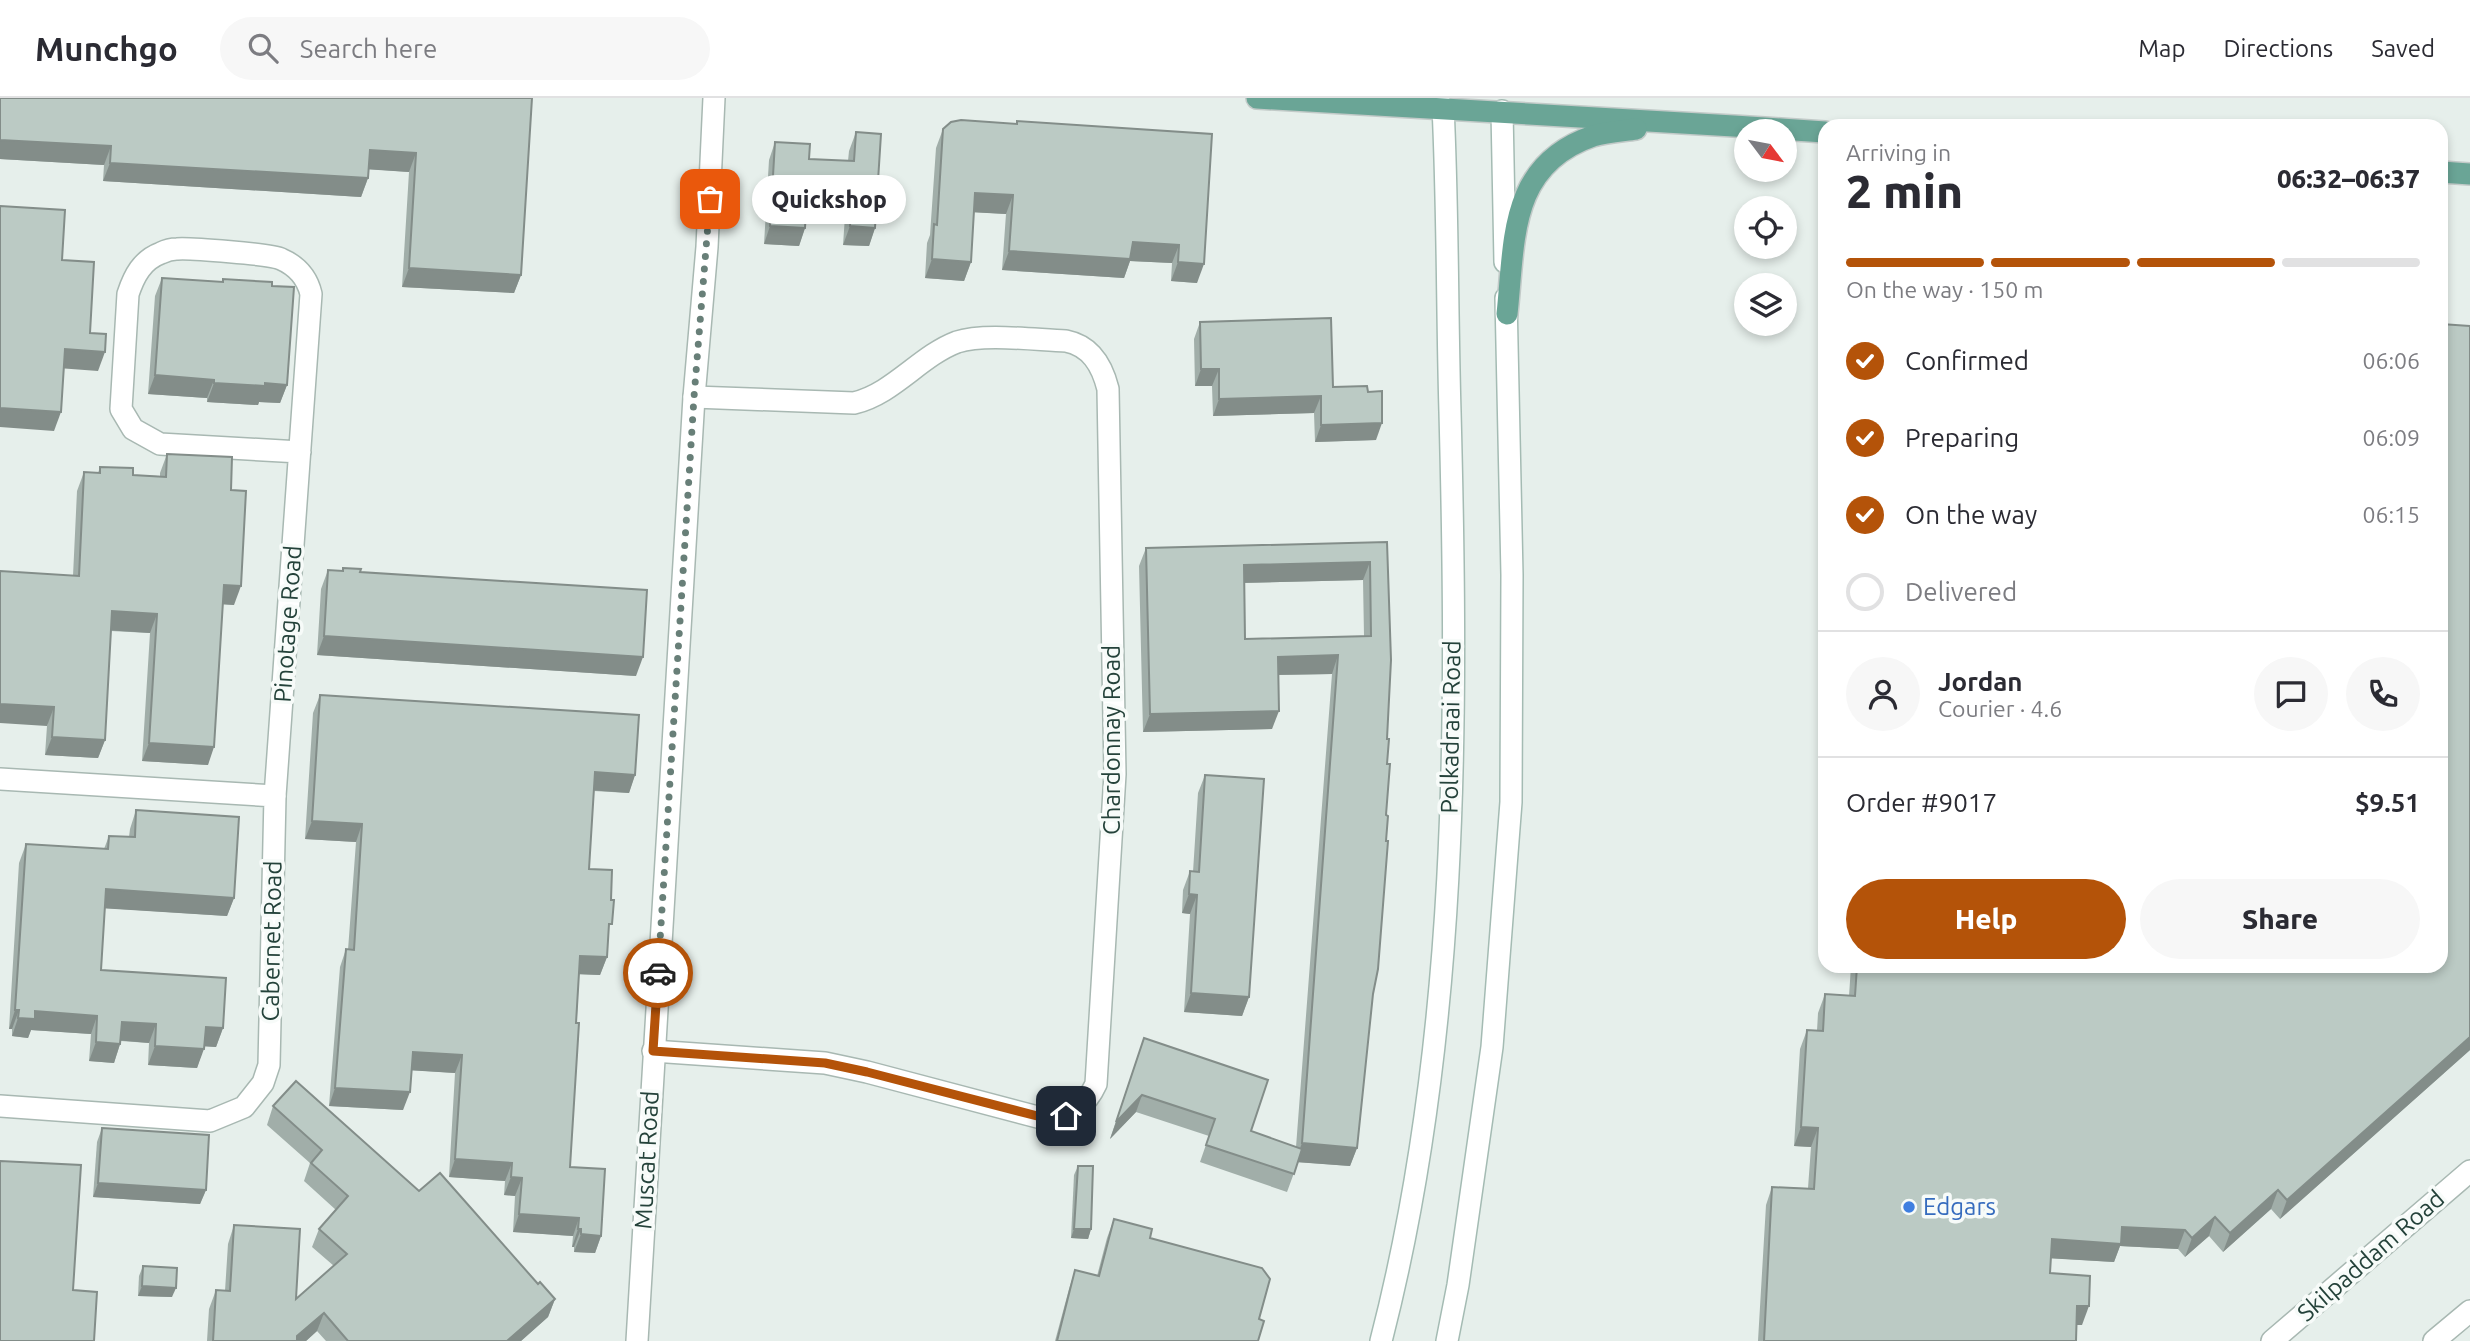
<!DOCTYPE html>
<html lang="en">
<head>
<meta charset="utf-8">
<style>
	body { margin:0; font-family:Ubuntu,sans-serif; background:#f7f7f7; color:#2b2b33; height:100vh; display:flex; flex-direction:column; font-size:26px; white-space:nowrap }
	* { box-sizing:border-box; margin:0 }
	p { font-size:23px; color:#7c7c81 }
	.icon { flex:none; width:38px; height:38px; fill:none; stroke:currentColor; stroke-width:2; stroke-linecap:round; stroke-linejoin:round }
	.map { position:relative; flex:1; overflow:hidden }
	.details { position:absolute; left:1818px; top:21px; width:630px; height:854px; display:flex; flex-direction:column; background:#fff; border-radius:21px; box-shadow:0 4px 10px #0003 }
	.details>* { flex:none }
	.needle { width:46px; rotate:122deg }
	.tools { position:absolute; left:1734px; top:21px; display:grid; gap:14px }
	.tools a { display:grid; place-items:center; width:63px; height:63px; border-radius:50%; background:#fff; box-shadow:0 4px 10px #0003; font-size:35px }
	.pin { position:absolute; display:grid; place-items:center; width:60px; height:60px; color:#fff; margin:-30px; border-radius:14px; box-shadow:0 4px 10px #0006 }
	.courier { position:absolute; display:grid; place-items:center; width:70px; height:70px; margin:-35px; border:5px solid #b45309; border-radius:50%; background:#fff; color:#222; box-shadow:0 2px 9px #0007 }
	.bubble { position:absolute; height:49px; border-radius:24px; background:#fff; box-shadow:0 4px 10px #0003; font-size:23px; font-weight:800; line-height:49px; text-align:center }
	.summary em { font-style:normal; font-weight:800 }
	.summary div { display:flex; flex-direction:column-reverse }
	.summary { display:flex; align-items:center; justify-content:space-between; height:119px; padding:0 28px }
	h1 { font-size:46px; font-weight:800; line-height:52px }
	.bar { display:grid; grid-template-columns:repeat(4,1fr); gap:10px 7px; align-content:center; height:84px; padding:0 28px }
	.bar i { height:9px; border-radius:5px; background:#e1e1e2 }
	.bar .active { background:#b45309 }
	.bar p { grid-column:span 4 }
	.line { display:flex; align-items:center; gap:18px; padding:0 28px; border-top:2px solid #e1e1e2 }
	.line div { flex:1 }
	.round { display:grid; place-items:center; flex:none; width:74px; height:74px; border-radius:37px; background:#f7f7f7 }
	ol { padding:0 28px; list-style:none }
	li { display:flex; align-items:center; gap:21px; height:77px }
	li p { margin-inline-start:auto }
	li .icon { padding:7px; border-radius:50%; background:#b45309; color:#fff; stroke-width:4 }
	li:last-child { color:#7c7c81 }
	li i { width:38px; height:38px; border:4px solid #e1e1e2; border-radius:50% }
	.cta { display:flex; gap:14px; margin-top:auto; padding:14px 28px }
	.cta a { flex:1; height:80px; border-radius:42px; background:#b45309; color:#fff; font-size:28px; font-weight:800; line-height:80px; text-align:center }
	.cta a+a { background:#f7f7f7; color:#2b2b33 }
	header { display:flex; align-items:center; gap:42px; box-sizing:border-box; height:98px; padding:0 35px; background:#fff; border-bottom:2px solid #e1e1e2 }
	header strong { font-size:33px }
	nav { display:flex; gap:38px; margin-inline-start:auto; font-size:24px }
	.search { width:490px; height:63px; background:#f7f7f7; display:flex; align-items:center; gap:18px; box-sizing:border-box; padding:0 24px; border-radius:38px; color:#7c7c81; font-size:26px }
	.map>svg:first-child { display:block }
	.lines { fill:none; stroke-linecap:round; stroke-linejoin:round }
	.minor-casing { stroke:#a8b8b2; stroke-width:24 }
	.secondary-casing { stroke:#a4bbb3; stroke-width:24 }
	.primary-casing { stroke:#c2cac8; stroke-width:24 }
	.minor { stroke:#fff; stroke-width:21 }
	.secondary { stroke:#fff; stroke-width:21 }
	.primary { stroke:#6aa596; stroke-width:21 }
	.wall { fill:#a1aea9; fill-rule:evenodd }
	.shaded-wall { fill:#838d89 }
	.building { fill:#bbcac4; stroke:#838d89; stroke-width:2; fill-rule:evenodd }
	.done { stroke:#687f78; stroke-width:7; stroke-dasharray:0 12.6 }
	.route { stroke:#b45309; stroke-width:9 }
	.shop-dot { fill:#3f7fe0; stroke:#f7fbf9; stroke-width:2.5 }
	.labels { text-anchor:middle; stroke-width:7; stroke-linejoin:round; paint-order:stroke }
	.street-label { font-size:24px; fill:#24423a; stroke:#f7fbf9 }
	.shop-label { font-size:24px; fill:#366cbe; stroke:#f7fbf9; text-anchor:start }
</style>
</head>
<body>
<header>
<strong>Munchgo</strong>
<div class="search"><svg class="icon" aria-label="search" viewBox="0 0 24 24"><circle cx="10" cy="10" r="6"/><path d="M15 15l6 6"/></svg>Search here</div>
<nav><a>Map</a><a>Directions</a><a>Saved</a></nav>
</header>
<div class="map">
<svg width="2470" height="1243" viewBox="0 0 2470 1243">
	<rect width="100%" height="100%" fill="#e6efeb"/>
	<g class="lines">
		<g class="minor-casing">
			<g id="minor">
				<polyline points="0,681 275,698 269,967 263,985 244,1009 210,1023 0,1008"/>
				<path d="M275 698 311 196C307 179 297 168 281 161 271 156 189 150 177 151 172 151 165 153 161 155 142 162 134 178 128 196L121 311 133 331 160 346 300 354"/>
				<path d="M653 953 825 965 867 974 1049 1022C1072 1016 1086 1008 1096 986L1115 676 1108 291C1102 267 1091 248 1066 243 1036 242 983 235 957 244 920 258 893 296 854 305L694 299"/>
				<polyline points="637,1243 694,299 707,149 714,0"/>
				<polyline points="2272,1243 2470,1073"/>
				<polyline points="2434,1243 2470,1213"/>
			</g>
		</g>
		<g class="secondary-casing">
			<g id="secondary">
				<polyline points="1502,13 1505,164"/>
				<path d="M1381 1243C1459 941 1458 623 1450 314 1447 212 1448 111 1443 9"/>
				<polyline points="1447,1243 1458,1187 1492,949 1511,704 1512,477 1506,200"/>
			</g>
		</g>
		<g class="primary-casing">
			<g id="primary">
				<path d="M1257 0C1447 11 1636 21 1825 34"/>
				<polyline points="2441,74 2470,76"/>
				<path d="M1507 216C1515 143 1508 67 1593 38 1606 34 1622 33 1636 31"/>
			</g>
		</g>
		<use href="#minor" class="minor"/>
		<use href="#secondary" class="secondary"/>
		<use href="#primary" class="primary"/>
	</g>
	<g class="wall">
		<polygon points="532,0 521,177 514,195 402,189 409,74 369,71 368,80 361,99 103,83 104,67 0,61"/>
		<polygon points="1017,23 1212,36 1197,185 1171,183 1172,165 1130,163 1124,180 1002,172 1006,116 974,114 971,164 964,183 925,180 927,145 930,137 936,50 943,31 1016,26"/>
		<polygon points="856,34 875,130 869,148 843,147 845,118 806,116 805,130 799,148 764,146 769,62 775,44 809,61 848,63 849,53"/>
		<polygon points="162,180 221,184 223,181 272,188 287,287 280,305 259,304 258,307 207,304 207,300 148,296 155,198"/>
		<polygon points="1200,224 1333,289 1376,342 1315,344 1314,315 1213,318 1212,288 1195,288 1194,241"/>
		<polygon points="2470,228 2470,952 2280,1121 2271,1111 2223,1154 2209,1138 2185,1159 2178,1151 2120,1148 2114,1164 2050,1160 2050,1175 2082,1227 2077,1227 2076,1243 1758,1243 1766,1107 1772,1089 1808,1090 1811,1049 1794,1048 1800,951 1807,932 1817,933 1818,915 1825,896 1849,898 1851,868 2441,868"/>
		<polygon points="167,356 231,392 234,507 223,506 208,667 142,663 150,535 111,533 105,642 98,660 45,657 47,628 73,478 77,393 84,374 98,375 100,369 133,377 160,378 160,375"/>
		<path d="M1387 444 1373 896 1357 1050 1350 1068 1298 1064 1287 1094 1200 1064 1209 1038 1136 1014 1110 1041 1138 957 1251 1033 1296 1049 1332 576 1278 577 1272 631 1143 634 1139 468 1146 450ZM1363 482 1364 538 1245 541 1244 485Z"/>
		<polygon points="343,470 360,474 636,578 317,557 321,491 328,472 342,472"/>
		<polygon points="320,597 635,677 629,695 594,693 589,771 608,837 607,859 600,877 579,876 570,1069 601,1138 595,1155 574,1154 574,1149 572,1149 573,1138 513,1134 515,1098 504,1097 505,1083 449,1079 455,975 411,972 403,1012 329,1008 340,869 346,851 348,852 356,744 305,741 313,615"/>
		<polygon points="1205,677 1249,899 1242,918 1184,914 1190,816 1182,815 1183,792 1190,773 1193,774 1198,695"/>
		<polygon points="136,712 234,800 227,818 105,810 101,872 223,930 216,949 204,948 197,970 148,967 149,945 121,943 114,965 89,963 91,936 31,932 28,940 12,938 12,931 9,931 19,765 26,746 104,751 109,738 129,739 130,731"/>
		<polygon points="273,1008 419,1093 538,1186 555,1201 548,1219 521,1243 326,1243 317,1233 306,1243 207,1243 209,1211 216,1192 225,1193 228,1146 234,1127 296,1201 334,1168 312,1149 319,1131 336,1112 304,1083 310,1065 267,1027"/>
		<polygon points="102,1030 206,1092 200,1106 93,1099 97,1044"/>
		<polygon points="1078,1068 1091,1131 1088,1141 1071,1140 1074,1077"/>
		<polygon points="1114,1121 1150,1140 1259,1221 1258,1243 1055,1243 1069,1191 1075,1172 1097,1178 1107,1140"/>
		<polygon points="143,1168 172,1199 138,1198 139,1178"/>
	</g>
	<g class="shaded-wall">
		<polygon points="0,42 111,48 104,67 0,61"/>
		<polygon points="370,52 416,55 409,74 363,71"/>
		<polygon points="110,65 368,80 361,99 103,83"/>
		<polygon points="975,95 1013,97 1006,116 968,114"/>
		<polygon points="807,97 852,99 845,118 801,115"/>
		<polygon points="770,128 805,130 799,148 764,146"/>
		<polygon points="850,128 875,130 869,148 843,147"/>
		<polygon points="1133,144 1179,147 1172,165 1130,163 1124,180 1002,172 1009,153"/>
		<polygon points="932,161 971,164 964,183 925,180"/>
		<polygon points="1178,164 1204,166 1197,185 1171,183"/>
		<polygon points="409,170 521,177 514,195 402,189"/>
		<polygon points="65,251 105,254 98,273 58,270"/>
		<polygon points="1201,271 1219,271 1212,288 1195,288"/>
		<polygon points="155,277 214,282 207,300 148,296"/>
		<polygon points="214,285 265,285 287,287 280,305 259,304 258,307 207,304"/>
		<polygon points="1321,298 1314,315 1213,318 1219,301"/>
		<polygon points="0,310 61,314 54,333 0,329"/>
		<polygon points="1382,325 1376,342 1315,344 1321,327"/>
		<polygon points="1370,464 1363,482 1237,485 1244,467"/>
		<polygon points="224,487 241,488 234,507 217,506"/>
		<polygon points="112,513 157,516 150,535 105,532"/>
		<polygon points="324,538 643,559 636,578 317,557"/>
		<polygon points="1338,557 1332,576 1271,577 1278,559"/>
		<polygon points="0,606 54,609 47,628 0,625"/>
		<polygon points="1279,613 1272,631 1143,634 1150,616"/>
		<polygon points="52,639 105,642 98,660 45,657"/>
		<polygon points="149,645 214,649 208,667 142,663"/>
		<polygon points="595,674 635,677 629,695 588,692"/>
		<polygon points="312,723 362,726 356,744 305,741"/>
		<polygon points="106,791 234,800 227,818 99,810"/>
		<polygon points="1189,796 1197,797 1190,816 1182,815"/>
		<polygon points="580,858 607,859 600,877 573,876"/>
		<polygon points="1191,895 1249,899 1242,918 1184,914"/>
		<polygon points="15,912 19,912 12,931 9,931"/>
		<polygon points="35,913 97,918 91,936 31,932 28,940 12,938 18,920"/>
		<polygon points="122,924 156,926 149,945 115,942"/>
		<polygon points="206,929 223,930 216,949 199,948"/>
		<polygon points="2470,939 2470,952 2280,1121 2287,1102"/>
		<polygon points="96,944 120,946 114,965 89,963"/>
		<polygon points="155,948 204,951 197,970 148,967"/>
		<polygon points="413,954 462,957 455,975 406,972"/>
		<polygon points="335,990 410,994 403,1012 329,1008"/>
		<polygon points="1142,997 1136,1014 1110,1041 1116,1024"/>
		<polygon points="1801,1029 1818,1030 1811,1049 1794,1048"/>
		<polygon points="1302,1045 1357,1050 1350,1068 1295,1064"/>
		<polygon points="455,1061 512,1065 505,1083 449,1079"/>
		<polygon points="511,1079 522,1080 515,1098 504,1097"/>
		<polygon points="98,1085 206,1092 200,1106 93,1099"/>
		<polygon points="2278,1092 2271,1111 2223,1154 2230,1135"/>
		<polygon points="519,1116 579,1120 573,1138 513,1134"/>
		<polygon points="2215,1119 2209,1138 2185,1159 2192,1140"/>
		<polygon points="2122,1129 2185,1132 2178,1151 2120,1148 2114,1164 2045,1160 2052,1141"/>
		<polygon points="578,1131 581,1131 574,1149 572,1149"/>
		<polygon points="1074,1131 1091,1131 1088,1141 1071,1140"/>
		<polygon points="581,1136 601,1138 595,1155 574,1154"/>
		<polygon points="142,1188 176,1190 172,1199 138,1198"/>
		<polygon points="555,1201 548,1219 521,1243 507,1243"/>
		<polygon points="2077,1208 2089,1208 2082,1227 2071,1227"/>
		<polygon points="324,1215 317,1233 306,1243 296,1243 297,1238"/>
	</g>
	<g class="building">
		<polygon points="0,0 532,0 521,177 409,170 416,55 370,52 368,80 110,65 111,48 0,42"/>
		<polygon points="961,22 1017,26 1017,23 1212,36 1204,166 1178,164 1179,147 1133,144 1130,161 1009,153 1013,97 975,95 971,164 932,161 934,126 937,127 943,31 951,24"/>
		<polygon points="856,34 881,36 875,130 850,128 852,99 807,97 805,130 770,128 775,44 810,46 809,61 854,63"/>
		<polygon points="0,108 65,112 62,162 94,164 90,235 106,236 105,254 65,251 61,314 0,310"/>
		<polygon points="162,180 223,184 223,181 272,184 272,188 294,189 287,287 265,285 265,288 214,285 214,282 155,277"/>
		<polygon points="1331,220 1333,289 1367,288 1368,294 1382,293 1382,325 1321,327 1321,298 1219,301 1219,271 1201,271 1200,224"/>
		<polygon points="2441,226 2470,228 2470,939 2287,1102 2278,1092 2230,1135 2215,1119 2192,1140 2185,1132 2122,1129 2121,1146 2052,1141 2050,1175 2090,1178 2089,1208 2077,1208 2076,1243 1764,1243 1772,1089 1814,1091 1818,1030 1801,1029 1807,932 1823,933 1825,896 1855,898 1857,868 2441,868"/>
		<polygon points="167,356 232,359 231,392 246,393 241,488 224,487 214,649 149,645 157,516 112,513 105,642 52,639 54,609 0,606 0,473 79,478 84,374 100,375 100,369 133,370 133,377 166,379"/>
		<path d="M1387 444 1391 562 1387 641H1389L1387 666H1390L1386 717 1388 718 1386 743H1388L1378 871 1373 896 1357 1050 1302 1045 1338 557 1278 559 1279 613 1150 616 1146 450ZM1370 464 1371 538 1245 541 1244 467Z"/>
		<polygon points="343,470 361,471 360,474 647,492 643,559 324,538 328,472 343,473"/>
		<polygon points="320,597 639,617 635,677 595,674 589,771 612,772 611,802 614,802 612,826 609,826 607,859 580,858 576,925 579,925 570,1069 605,1071 601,1138 581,1136 581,1131 578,1131 579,1120 519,1116 522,1080 511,1079 512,1065 455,1061 462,957 413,954 410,994 335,990 346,851 354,852 362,726 312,723"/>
		<polygon points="1205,677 1264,681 1249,899 1191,895 1197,797 1189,796 1190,773 1199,774"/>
		<polygon points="136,712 239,719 234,800 106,791 101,872 226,880 223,930 206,929 204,951 155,948 156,926 122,924 120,946 96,944 97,918 35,913 35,921 18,920 19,912 15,912 26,746 108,751 109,738 135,739"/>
		<polygon points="1144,940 1268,982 1251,1033 1302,1051 1294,1076 1206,1047 1215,1021 1142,997 1116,1024"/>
		<polygon points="296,983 419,1093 440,1075 538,1186 540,1184 555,1201 507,1243 348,1243 324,1215 297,1238 297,1243 213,1243 216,1192 230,1193 234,1127 300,1131 296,1201 347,1156 319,1131 348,1098 311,1065 322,1052 273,1008"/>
		<polygon points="102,1030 209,1037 206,1092 98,1085"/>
		<polygon points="0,1063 81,1067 73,1192 97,1194 94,1243 0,1243"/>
		<polygon points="1078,1068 1093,1068 1091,1131 1074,1131"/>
		<polygon points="1114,1121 1152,1131 1150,1140 1262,1170 1270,1181 1259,1221 1264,1223 1258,1243 1057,1243 1075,1172 1099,1178"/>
		<polygon points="143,1168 177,1170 176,1190 142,1188"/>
	</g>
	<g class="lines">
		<polyline class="done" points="658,875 694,299 710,101"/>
		<polyline class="route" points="658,875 653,953 825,965 867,974 1049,1021 1066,1018"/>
	</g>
	<circle class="shop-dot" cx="1909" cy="1109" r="7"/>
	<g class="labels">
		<g class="street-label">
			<text transform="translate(288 526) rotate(-86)" y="8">Pinotage Road</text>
			<text transform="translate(1451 629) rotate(-89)" y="8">Polkadraai Road</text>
			<text transform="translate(1112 642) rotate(-90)" y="8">Chardonnay Road</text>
			<text transform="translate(272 843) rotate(-89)" y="8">Cabernet Road</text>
			<text transform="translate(647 1062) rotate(-87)" y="8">Muscat Road</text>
			<text transform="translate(2371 1158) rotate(-41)" y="8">Skilpaddam Road</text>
		</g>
		<g class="shop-label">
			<text x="1923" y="1117">Edgars</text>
		</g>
	</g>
</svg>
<div class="tools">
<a><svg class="needle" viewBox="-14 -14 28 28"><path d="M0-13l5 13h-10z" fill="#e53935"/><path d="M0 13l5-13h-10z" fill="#7c7c81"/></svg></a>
<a><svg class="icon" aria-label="locate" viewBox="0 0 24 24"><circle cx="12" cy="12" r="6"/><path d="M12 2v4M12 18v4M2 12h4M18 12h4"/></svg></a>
<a><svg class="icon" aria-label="layers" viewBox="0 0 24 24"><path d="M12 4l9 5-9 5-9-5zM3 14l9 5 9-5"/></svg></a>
</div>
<div class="pin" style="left:710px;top:101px;background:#ea580c"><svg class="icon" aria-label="bag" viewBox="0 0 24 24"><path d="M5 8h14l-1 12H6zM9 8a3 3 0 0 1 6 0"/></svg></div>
<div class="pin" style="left:1066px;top:1018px;background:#1f2937"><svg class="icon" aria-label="home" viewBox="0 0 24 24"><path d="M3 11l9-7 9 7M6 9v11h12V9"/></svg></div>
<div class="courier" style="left:658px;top:875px"><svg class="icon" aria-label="car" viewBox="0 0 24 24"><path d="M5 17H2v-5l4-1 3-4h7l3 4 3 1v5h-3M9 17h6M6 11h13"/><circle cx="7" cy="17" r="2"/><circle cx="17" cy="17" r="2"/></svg></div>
<div class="bubble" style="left:752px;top:77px;width:154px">Quickshop</div>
<section class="details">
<div class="summary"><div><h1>2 min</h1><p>Arriving in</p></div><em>06:32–06:37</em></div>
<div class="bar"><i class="active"></i><i class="active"></i><i class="active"></i><i></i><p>On the way · 150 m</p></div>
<ol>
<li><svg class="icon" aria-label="check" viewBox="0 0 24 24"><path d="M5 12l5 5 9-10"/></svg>Confirmed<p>06:06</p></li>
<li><svg class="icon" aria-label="check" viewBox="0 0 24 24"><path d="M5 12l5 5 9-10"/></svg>Preparing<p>06:09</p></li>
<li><svg class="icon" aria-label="check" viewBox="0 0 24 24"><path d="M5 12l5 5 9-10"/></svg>On the way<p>06:15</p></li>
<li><i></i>Delivered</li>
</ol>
<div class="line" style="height:126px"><a class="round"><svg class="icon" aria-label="person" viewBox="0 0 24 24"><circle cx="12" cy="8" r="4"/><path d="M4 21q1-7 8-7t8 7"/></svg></a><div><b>Jordan</b><p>Courier · 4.6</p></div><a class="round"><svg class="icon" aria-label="chat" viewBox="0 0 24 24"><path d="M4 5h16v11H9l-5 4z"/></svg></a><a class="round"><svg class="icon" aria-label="phone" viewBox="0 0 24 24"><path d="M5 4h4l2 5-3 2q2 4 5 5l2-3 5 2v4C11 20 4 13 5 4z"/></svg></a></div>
<div class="line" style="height:91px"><div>Order #9017</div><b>$9.51</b></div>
<div class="cta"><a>Help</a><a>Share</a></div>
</section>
</div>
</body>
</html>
